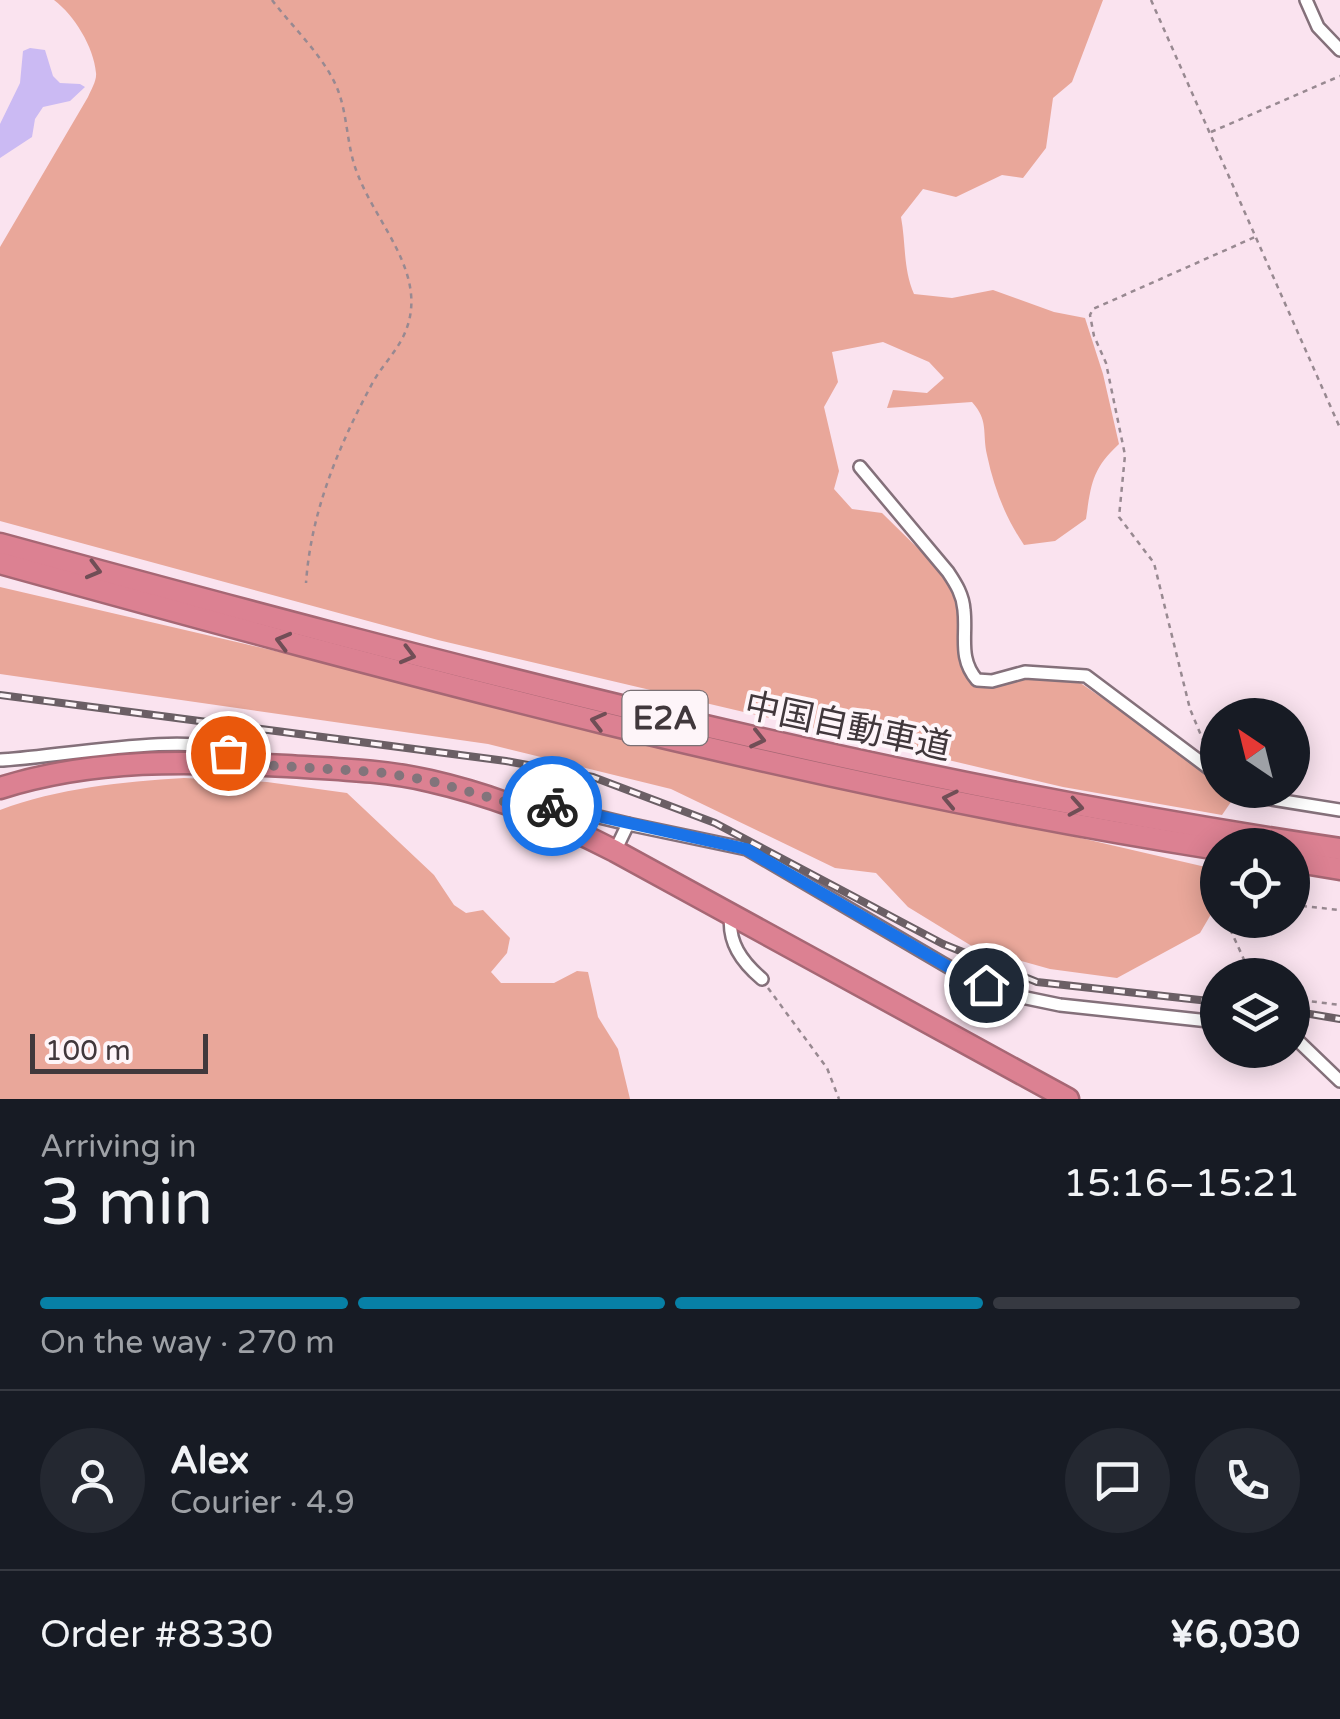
<!DOCTYPE html>
<html lang="en">
<head>
<meta charset="utf-8">
<style>
	body { margin:0; font-family:"Varela Round","Noto Sans JP",sans-serif; background:#242831; color:#f1f3f6; height:100vh; display:flex; flex-direction:column; font-size:38px; white-space:nowrap }
	* { box-sizing:border-box; margin:0 }
	p { font-size:32px; color:#9ea1a6 }
	.icon { flex:none; width:55px; height:55px; fill:none; stroke:currentColor; stroke-width:2; stroke-linecap:round; stroke-linejoin:round }
	.map { position:relative; height:1099px; overflow:hidden }
	.side { display:flex; flex-direction:column; background:#171b24; flex:1 }
	.side>* { flex:none }
	.needle { width:65px; rotate:325deg }
	.controls { position:absolute; left:1200px; top:698px; display:grid; gap:20px }
	.controls a { display:grid; place-items:center; width:110px; height:110px; border-radius:50%; background:#171b24; box-shadow:0 5px 25px #0003; font-size:50px }
	.scale { position:absolute; left:30px; bottom:25px; width:178px; box-sizing:border-box; padding-left:10px; border:5px solid #41383c; border-top:0; font-size:28px; line-height:35px; white-space:nowrap; color:#41383c; -webkit-text-stroke:8px #fef5f9; paint-order:stroke }
	.pin { position:absolute; display:grid; place-items:center; width:85px; height:85px; color:#fff; margin:-42px; border:5px solid #fff; border-radius:50%; box-shadow:0 2px 10px #0007 }
	.courier { position:absolute; display:grid; place-items:center; width:100px; height:100px; margin:-50px; border:8px solid #1a73e8; border-radius:50%; background:#fff; color:#222; box-shadow:0 2px 12px #0007 }
	.head em { font-style:normal; font-weight:600 }
	.head div { display:flex; flex-direction:column-reverse }
	.head { display:flex; align-items:center; justify-content:space-between; height:170px; padding:0 40px }
	h1 { font-size:65px; font-weight:600; line-height:75px }
	.bar { display:grid; grid-template-columns:repeat(4,1fr); gap:15px 10px; align-content:center; height:120px; padding:0 40px }
	.bar i { height:12px; border-radius:8px; background:#363941 }
	.bar .selected { background:#0780a6 }
	.bar p { grid-column:span 4 }
	.line { display:flex; align-items:center; gap:25px; padding:0 40px; border-top:2px solid #363941 }
	.line div { flex:1 }
	.round { display:grid; place-items:center; flex:none; width:105px; height:105px; border-radius:52px; background:#242831 }
	.map>svg:first-child { display:block }
	.forest { fill:#e9a79a }
	.water { fill:#cbbaf3 }
	.lines { fill:none; stroke-linecap:round; stroke-linejoin:round }
	.street-casing { stroke:#84707a; stroke-width:16 }
	.highway-casing { stroke:#a66774; stroke-width:25 }
	.path { stroke:#988991; stroke-width:2.5; stroke-dasharray:5 5; stroke-linecap:butt }
	.street { stroke:#fff; stroke-width:11 }
	.highway { stroke:#dc8192; stroke-width:20 }
	.rail-casing { stroke:#6b5f65; stroke-width:8 }
	.rail { stroke:#fef5f9; stroke-width:4; stroke-dasharray:11; stroke-linecap:butt }
	.oneway { stroke:#704e56 }
	.done { stroke:#82747b; stroke-width:10; stroke-dasharray:0 18 }
	.route { stroke:#1a73e8; stroke-width:12 }
	.labels { text-anchor:middle; stroke-width:8; stroke-linejoin:round; paint-order:stroke }
	.shield { fill:#fef5f9; stroke:#7a7175; stroke-width:2.5 }
	.shield-label { font-size:32px; font-weight:bold; fill:#41383c }
	.street-label { font-size:35px; fill:#41383c; stroke:#fef5f9 }
</style>
</head>
<body>
<div class="map">
<svg width="1340" height="1099" viewBox="0 0 1340 1099">
	<rect width="100%" height="100%" fill="#fae3ef"/>
	<g class="forest">
		<path d="M54 0H1103L1072 82 1053 98 1046 148 1023 178 1002 175 956 197 923 189 901 217C906 244 903 269 914 294L952 298 993 290 1054 312 1085 318 1103 374 1119 444C1092 469 1091 484 1086 519L1055 541 1024 545C1005 517 994 488 987 455 982 432 989 421 972 402L887 408 893 390 927 393 944 378 929 362 883 342 832 352 838 382 824 407 839 471 834 489 852 509 882 513 943 573 957 601 962 666 978 688 1028 679 1079 682 1205 769 1217 785 1218 790H1223L1233 799 1222 815 1063 787 438 640 0 521V247L88 97C91 90 97 80 96 73 94 47 74 15 54 0Z"/>
		<polygon points="0,587 1210,868 1217,877 1217,904 1200,933 1117,978 1050,969 975,948 908,907 876,873 835,868 671,789 488,744 0,674"/>
		<path d="M184 778 267 782 347 793 434 875 454 905 466 913 483 910 510 938 507 953 491 972 501 983H554L577 971 588 972 598 1017 618 1049 630 1099H0V810C58 788 122 782 184 778Z"/>
	</g>
	<polygon class="water" points="30,48 45,50 53,76 60,83 80,84 85,87 70,101 43,107 35,119 32,137 0,158 0,124 20,83 23,51"/>
	<g class="lines">
		<g class="street-casing">
			<g id="street">
				<polyline points="1306,0 1318,27 1340,50"/>
				<path d="M860 467 948 572C956 584 963 595 964 610 967 636 958 658 977 680L992 681 1025 672 1086 676 1218 775"/>
				<path d="M0 760C43 759 198 730 228 753L230 763"/>
				<polyline points="1230,790 1234,793 1340,810"/>
				<polyline points="520,803 537,802 628,824"/>
				<polyline points="615,851 628,824 747,849 964,976 1007,994 1060,1005 1218,1022"/>
				<path d="M731 914C727 942 742 962 762 979"/>
				<polyline points="1292,1035 1340,1081"/>
			</g>
		</g>
		<g class="highway-casing">
			<g id="highway">
				<path d="M0 544C444 665 885 782 1340 849"/>
				<path d="M0 563C401 674 806 784 1218 849"/>
				<path d="M0 788C96 758 187 761 287 766 334 769 384 770 430 781 496 796 555 820 615 851L1068 1099"/>
				<polyline points="1292,861 1340,869"/>
			</g>
		</g>
		<g class="path">
			<path d="M272 0C293 28 327 59 339 93 348 119 347 149 358 175 378 227 432 278 403 337 395 353 382 366 373 382 339 445 311 511 306 583"/>
			<polyline points="1151,0 1340,428"/>
			<polyline points="1211,132 1340,76"/>
			<polyline points="1208,752 1190,709 1154,563 1119,517 1125,455 1106,363 1094,336 1090,315 1093,309 1255,237"/>
			<polyline points="1292,905 1340,910"/>
			<polyline points="1226,920 1251,975"/>
			<polyline points="768,988 827,1068 839,1099"/>
			<polyline points="1292,999 1340,1005"/>
		</g>
		<use href="#street" class="street"/>
		<use href="#highway" class="highway"/>
		<g class="rail-casing">
			<g id="rail">
				<polyline points="0,695 506,761 593,777 715,823 943,944 1037,982 1218,1002"/>
				<polyline points="1292,1011 1340,1019"/>
			</g>
		</g>
		<use href="#rail" class="rail"/>
	</g>
	<defs><path id="oneway-chevron" d="M-2-3.5L2.5 0L-2 3.5" fill="none" stroke-width="1.6" stroke-linecap="round" stroke-linejoin="round" transform="scale(2.5)"/></defs>
	<g class="oneway">
		<use href="#oneway-chevron" transform="translate(94 570) rotate(15)"/>
		<use href="#oneway-chevron" transform="translate(283 641) rotate(-165)"/>
		<use href="#oneway-chevron" transform="translate(408 655) rotate(15)"/>
		<use href="#oneway-chevron" transform="translate(598 721) rotate(-166)"/>
		<use href="#oneway-chevron" transform="translate(758 739) rotate(13)"/>
		<use href="#oneway-chevron" transform="translate(950 799) rotate(-168)"/>
		<use href="#oneway-chevron" transform="translate(1076 807) rotate(10)"/>
	</g>
	<g class="lines">
		<polyline class="done" points="228,753 230,763 377,772 427,780 513,804 537,802 552,806"/>
		<polyline class="route" points="552,806 746,849 964,976 986,985"/>
	</g>
	<g class="labels">
		<rect class="shield" x="622.5" y="691" width="85" height="54" rx="8"/>
		<g class="shield-label">
			<text x="665" y="729">E2A</text>
		</g>
		<g class="street-label">
			<text transform="translate(848 726) rotate(12)" y="12">中国自動車道</text>
		</g>
	</g>
</svg>
<div class="controls">
<a><svg class="needle" viewBox="-14 -14 28 28"><path d="M0-13l5 13h-10z" fill="#e53935"/><path d="M0 13l5-13h-10z" fill="#9ea1a6"/></svg></a>
<a><svg class="icon" aria-label="locate" viewBox="0 0 24 24"><circle cx="12" cy="12" r="6"/><path d="M12 2v4M12 18v4M2 12h4M18 12h4"/></svg></a>
<a><svg class="icon" aria-label="layers" viewBox="0 0 24 24"><path d="M12 4l9 5-9 5-9-5zM3 14l9 5 9-5"/></svg></a>
</div>
<div class="scale">100 m</div>
<div class="pin" style="left:228px;top:753px;background:#ea580c"><svg class="icon" aria-label="bag" viewBox="0 0 24 24"><path d="M5 8h14l-1 12H6zM9 8a3 3 0 0 1 6 0"/></svg></div>
<div class="pin" style="left:986px;top:985px;background:#1f2937"><svg class="icon" aria-label="home" viewBox="0 0 24 24"><path d="M3 11l9-7 9 7M6 9v11h12V9"/></svg></div>
<div class="courier" style="left:552px;top:806px"><svg class="icon" aria-label="bike" viewBox="0 0 24 24"><circle cx="6" cy="16" r="4"/><circle cx="18" cy="16" r="4"/><path d="M6 16l4-8h5l3 8M10 8l3 8H6M13 5h3"/></svg></div>
</div>
<section class="side">
<div class="head"><div><h1>3 min</h1><p>Arriving in</p></div><em>15:16–15:21</em></div>
<div class="bar"><i class="selected"></i><i class="selected"></i><i class="selected"></i><i></i><p>On the way · 270 m</p></div>
<div class="line" style="height:180px"><a class="round"><svg class="icon" aria-label="person" viewBox="0 0 24 24"><circle cx="12" cy="8" r="4"/><path d="M4 21q1-7 8-7t8 7"/></svg></a><div><b>Alex</b><p>Courier · 4.9</p></div><a class="round"><svg class="icon" aria-label="chat" viewBox="0 0 24 24"><path d="M4 5h16v11H9l-5 4z"/></svg></a><a class="round"><svg class="icon" aria-label="phone" viewBox="0 0 24 24"><path d="M5 4h4l2 5-3 2q2 4 5 5l2-3 5 2v4C11 20 4 13 5 4z"/></svg></a></div>
<div class="line" style="height:130px"><div>Order #8330</div><b>¥6,030</b></div>
</section>
</body>
</html>
